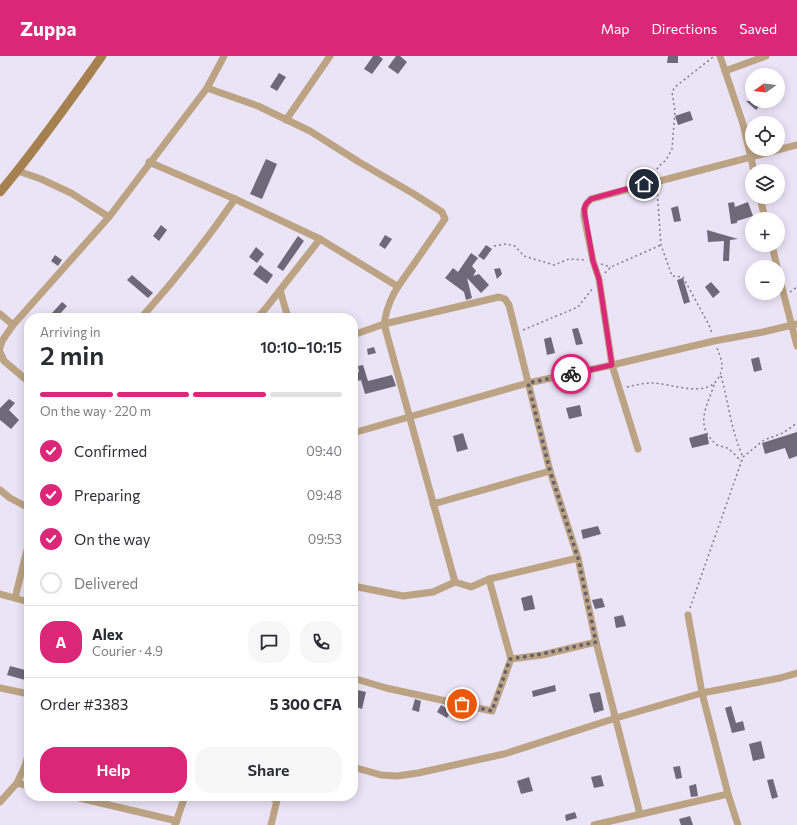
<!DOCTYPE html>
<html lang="en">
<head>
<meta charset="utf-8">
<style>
	body { margin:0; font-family:Commissioner,sans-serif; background:#f7f7f7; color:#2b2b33; height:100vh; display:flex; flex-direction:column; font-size:15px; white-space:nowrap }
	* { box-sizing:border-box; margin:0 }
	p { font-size:13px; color:#7c7c81 }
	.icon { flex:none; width:22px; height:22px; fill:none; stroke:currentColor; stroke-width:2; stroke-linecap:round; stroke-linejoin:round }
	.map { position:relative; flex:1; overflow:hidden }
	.drawer { position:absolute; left:24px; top:257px; width:334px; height:488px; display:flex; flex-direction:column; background:#fff; border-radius:16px; box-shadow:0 2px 10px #0003 }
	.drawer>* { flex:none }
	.needle { width:26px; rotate:255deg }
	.tools { position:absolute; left:745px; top:12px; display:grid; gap:8px }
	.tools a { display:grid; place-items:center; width:40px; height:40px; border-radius:50%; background:#fff; box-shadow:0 2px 10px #0003; font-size:20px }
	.pin { position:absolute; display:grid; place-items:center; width:34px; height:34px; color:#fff; margin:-17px; border:2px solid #fff; border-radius:50%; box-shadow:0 1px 4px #0007 }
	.courier { position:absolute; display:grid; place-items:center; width:40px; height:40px; margin:-20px; border:3px solid #db2777; border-radius:50%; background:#fff; color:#222; box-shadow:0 1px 5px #0007 }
	.head em { font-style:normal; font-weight:600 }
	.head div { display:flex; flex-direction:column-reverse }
	.head { display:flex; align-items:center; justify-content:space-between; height:68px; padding:0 16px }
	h1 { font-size:26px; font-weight:600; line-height:30px }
	.bar { display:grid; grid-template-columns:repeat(4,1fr); gap:6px 4px; align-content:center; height:48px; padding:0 16px }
	.bar i { height:5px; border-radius:3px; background:#e1e1e2 }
	.bar .selected { background:#db2777 }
	.bar p { grid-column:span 4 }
	.line { display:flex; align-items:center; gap:10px; padding:0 16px; border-top:1px solid #e1e1e2 }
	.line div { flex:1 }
	.round { display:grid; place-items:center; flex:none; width:42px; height:42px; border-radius:16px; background:#f7f7f7 }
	ol { padding:0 16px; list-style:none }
	li { display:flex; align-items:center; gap:12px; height:44px }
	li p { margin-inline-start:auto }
	li .icon { padding:4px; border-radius:50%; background:#db2777; color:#fff; stroke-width:4 }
	li:last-child { color:#7c7c81 }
	li i { width:22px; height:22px; border:2px solid #e1e1e2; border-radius:50% }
	.primary-button { display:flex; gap:8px; margin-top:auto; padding:8px 16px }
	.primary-button a { flex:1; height:46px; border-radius:16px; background:#db2777; color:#fff; font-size:16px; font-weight:600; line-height:46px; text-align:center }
	.primary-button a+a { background:#f7f7f7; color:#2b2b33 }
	header { display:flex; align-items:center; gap:24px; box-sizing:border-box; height:56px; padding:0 20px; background:#db2777; color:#fff }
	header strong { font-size:19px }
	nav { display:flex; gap:22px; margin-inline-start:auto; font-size:14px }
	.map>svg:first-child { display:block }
	.building { fill:#6f6879 }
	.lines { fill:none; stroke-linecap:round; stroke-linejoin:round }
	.path { stroke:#807b88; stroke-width:1.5; stroke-dasharray:2 3; stroke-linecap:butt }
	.street { stroke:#bca383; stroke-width:7 }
	.secondary { stroke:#a6814f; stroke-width:9 }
	.done { stroke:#65616c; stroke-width:4; stroke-dasharray:0 7.2 }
	.route { stroke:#db2777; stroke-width:5 }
</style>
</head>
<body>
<header>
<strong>Zuppa</strong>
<nav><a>Map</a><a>Directions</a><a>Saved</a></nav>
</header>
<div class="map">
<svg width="797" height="769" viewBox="0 0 797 769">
	<rect width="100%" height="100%" fill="#ebe4f7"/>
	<g class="building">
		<polygon points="373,0 379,0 383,3 372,18 364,13"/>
		<polygon points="396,0 400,0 407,6 398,18 388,11"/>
		<polygon points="668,0 678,0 678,7 667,7"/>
		<polygon points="279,17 286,21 277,35 270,31"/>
		<polygon points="746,45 764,45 756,54"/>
		<polygon points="690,55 693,64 678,69 675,60"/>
		<polygon points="266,103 277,108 262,143 250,138"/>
		<polygon points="734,146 735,151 748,146 753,160 737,165 737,167 731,168 728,147"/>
		<polygon points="678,150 681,165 674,166 671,152"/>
		<polygon points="161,169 167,174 159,185 153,180"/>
		<polygon points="707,174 738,183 730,184 729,205 723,205 724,185 708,186"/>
		<polygon points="385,179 392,183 385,193 379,189"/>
		<polygon points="298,180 304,185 283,215 277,211"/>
		<polygon points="486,189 492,193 484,204 478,200"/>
		<polygon points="256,191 264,198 257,207 249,201"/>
		<polygon points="471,197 478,202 472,210 476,215 473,220 479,218 489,229 481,237 467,222 472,242 466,244 464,236 445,222 453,212 458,216"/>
		<polygon points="55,199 62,204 58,210 51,205"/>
		<polygon points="260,209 273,219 267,228 253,218"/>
		<polygon points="500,212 502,218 497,223 494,213"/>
		<polygon points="132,219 153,237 148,242 127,224"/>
		<polygon points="683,222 690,246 684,248 677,224"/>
		<polygon points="711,226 720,236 713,242 705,231"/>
		<polygon points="62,246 67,250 57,261 52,257"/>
		<polygon points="578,272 583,288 576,289 572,273"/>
		<polygon points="551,281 555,297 547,299 544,283"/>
		<polygon points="374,291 376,297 368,299 367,293"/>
		<polygon points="759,301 762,314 754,316 751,303"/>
		<polygon points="363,309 368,325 392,319 396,330 365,338 361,324 353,326 353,318 359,316 358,310"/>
		<polygon points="9,343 15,347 9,354 19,364 11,373 0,364 0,352"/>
		<polygon points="580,349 582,360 569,363 566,352"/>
		<polygon points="797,376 797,400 789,403 785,392 765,398 762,387"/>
		<polygon points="463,377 468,393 457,396 453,380"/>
		<polygon points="707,377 709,388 692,392 689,382"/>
		<polygon points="598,470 601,478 583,483 581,474"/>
		<polygon points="532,539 535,553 524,555 521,542"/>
		<polygon points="602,542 605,551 595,553 592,544"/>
		<polygon points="623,559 626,570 616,572 614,561"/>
		<polygon points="10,610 29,615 29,625 7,619"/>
		<polygon points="555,629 556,635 533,641 532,635"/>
		<polygon points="353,633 366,636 362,653 353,650"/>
		<polygon points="600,636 604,654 594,657 589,638"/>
		<polygon points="415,643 421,645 419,656 412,654"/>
		<polygon points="441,649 451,655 447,662 437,656"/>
		<polygon points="731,650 736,667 743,665 745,674 732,677 725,652"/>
		<polygon points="761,685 765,702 753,705 749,688"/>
		<polygon points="680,710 682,722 676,723 673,711"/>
		<polygon points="601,719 604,730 594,732 591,721"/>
		<polygon points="529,721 533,735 521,738 517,725"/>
		<polygon points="773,723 778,741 772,743 767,724"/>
		<polygon points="696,728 698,740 691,741 689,730"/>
		<polygon points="575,756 577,762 566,765 565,759"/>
		<polygon points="690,760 693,769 681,769 679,763"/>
	</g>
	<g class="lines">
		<g class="path">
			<polyline points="655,118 658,111 666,104 672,93 675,55 672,36 675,31 713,1"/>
			<polyline points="657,133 661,189 672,220 683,221 709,269 712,277"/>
			<polyline points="494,190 506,188 515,190 524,200 554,209 569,203 586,204"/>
			<polyline points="601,208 611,211"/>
			<polyline points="605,217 611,211 661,189"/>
			<polyline points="790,236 797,231"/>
			<polyline points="523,274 578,251 593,232"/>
			<path d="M721 320C729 348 731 375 743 401"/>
			<path d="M714 329C707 351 694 369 716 388 719 391 724 390 727 392 732 395 737 401 741 405"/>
			<path d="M627 331C635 329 644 327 652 327 670 327 704 342 717 324 725 313 722 304 717 292"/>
			<polyline points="690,552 743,401 764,384 783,377 797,367"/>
		</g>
		<g class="street">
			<polyline points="720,0 743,68 754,115"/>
			<polyline points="725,15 766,0"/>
			<path d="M207 32 258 50 310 75 359 106 414 138 442 156 445 163C436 176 427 189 418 202 402 226 389 237 384 268L455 526"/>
			<polyline points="286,64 330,0"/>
			<polyline points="149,106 235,143 320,183 397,230"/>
			<polyline points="18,115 41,123 71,137 109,161"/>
			<polyline points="760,141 765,163"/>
			<polyline points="772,189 777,211"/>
			<polyline points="778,216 797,290"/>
			<polyline points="280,234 288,262"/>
			<polyline points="0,258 13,269 2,285 0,292"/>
			<path d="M141 262C175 224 206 185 235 143"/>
			<polyline points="257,262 266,252 320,183"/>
			<polyline points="13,269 109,161 207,32 224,0"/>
			<polyline points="353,279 384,268 499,241 505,243 509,249 550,415 578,502 596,586 640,758"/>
			<polyline points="0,296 4,305 29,326"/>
			<polyline points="353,377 528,327 612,309 714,285 763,276 797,268"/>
			<path d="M638 393 612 309 599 223 593 205 584 160C584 152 585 148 591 143L797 89"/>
			<polyline points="0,434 10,442 29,452"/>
			<polyline points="433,448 550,415"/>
			<polyline points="353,511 355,530"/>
			<polyline points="353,530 403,540 433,536 455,526 471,531 489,523 578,502"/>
			<polyline points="0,538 29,546"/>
			<polyline points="15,542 29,486"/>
			<polyline points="688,559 702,637 728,738 738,769"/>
			<polyline points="511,603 542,599 596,586"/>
			<polyline points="353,622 386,632 492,655 511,603 489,523"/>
			<polyline points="0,632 29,638"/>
			<polyline points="353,711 381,719 397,720 418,717 504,698 616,662 702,637 780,622 797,617"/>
			<polyline points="17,727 29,730"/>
			<polyline points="71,740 177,765"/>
			<polyline points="267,740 277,744"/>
			<polyline points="0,746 17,727 25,710 29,696"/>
			<polyline points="175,769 185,740"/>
			<polyline points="271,769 278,740"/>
			<polyline points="594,769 728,738"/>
		</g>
		<path class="secondary" d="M0 136C37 92 69 46 102 0"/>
	</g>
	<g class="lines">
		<polyline class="done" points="462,648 492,655 510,603 542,598 596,586 578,502 550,415 528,327 571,318"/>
		<polyline class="route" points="571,318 612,309 599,223 593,205 584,153 586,148 591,143 644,128"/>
	</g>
</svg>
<div class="tools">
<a><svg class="needle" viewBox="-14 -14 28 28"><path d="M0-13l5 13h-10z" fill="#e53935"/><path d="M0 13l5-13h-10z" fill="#7c7c81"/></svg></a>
<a><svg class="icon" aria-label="locate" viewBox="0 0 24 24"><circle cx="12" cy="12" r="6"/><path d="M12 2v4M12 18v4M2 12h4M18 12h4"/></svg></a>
<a><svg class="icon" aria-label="layers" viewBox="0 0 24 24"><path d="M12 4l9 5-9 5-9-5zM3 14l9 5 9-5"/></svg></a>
<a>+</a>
<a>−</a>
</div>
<div class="pin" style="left:462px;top:648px;background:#ea580c"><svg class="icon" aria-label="bag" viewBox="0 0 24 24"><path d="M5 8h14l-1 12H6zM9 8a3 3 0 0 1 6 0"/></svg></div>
<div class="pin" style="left:644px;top:128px;background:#1f2937"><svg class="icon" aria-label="home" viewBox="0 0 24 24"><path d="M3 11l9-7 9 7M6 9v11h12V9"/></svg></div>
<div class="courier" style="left:571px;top:318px"><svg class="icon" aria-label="bike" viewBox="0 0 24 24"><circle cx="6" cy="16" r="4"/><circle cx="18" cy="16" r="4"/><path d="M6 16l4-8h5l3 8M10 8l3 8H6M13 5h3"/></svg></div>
<section class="drawer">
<div class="head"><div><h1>2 min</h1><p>Arriving in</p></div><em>10:10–10:15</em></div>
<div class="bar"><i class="selected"></i><i class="selected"></i><i class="selected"></i><i></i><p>On the way · 220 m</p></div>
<ol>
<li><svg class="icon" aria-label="check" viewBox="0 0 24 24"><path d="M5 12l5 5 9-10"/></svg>Confirmed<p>09:40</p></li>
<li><svg class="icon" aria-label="check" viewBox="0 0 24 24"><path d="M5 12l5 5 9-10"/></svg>Preparing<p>09:48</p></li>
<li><svg class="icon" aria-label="check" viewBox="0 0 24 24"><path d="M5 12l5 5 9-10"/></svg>On the way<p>09:53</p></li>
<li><i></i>Delivered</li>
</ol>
<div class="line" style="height:72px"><b class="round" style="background:#db2777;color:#fff">A</b><div><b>Alex</b><p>Courier · 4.9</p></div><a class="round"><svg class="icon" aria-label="chat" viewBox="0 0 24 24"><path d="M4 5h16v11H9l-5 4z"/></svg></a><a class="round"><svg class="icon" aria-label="phone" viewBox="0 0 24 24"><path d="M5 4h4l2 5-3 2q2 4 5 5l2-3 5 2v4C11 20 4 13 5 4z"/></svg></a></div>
<div class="line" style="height:52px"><div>Order #3383</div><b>5 300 CFA</b></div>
<div class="primary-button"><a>Help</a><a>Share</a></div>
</section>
</div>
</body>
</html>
